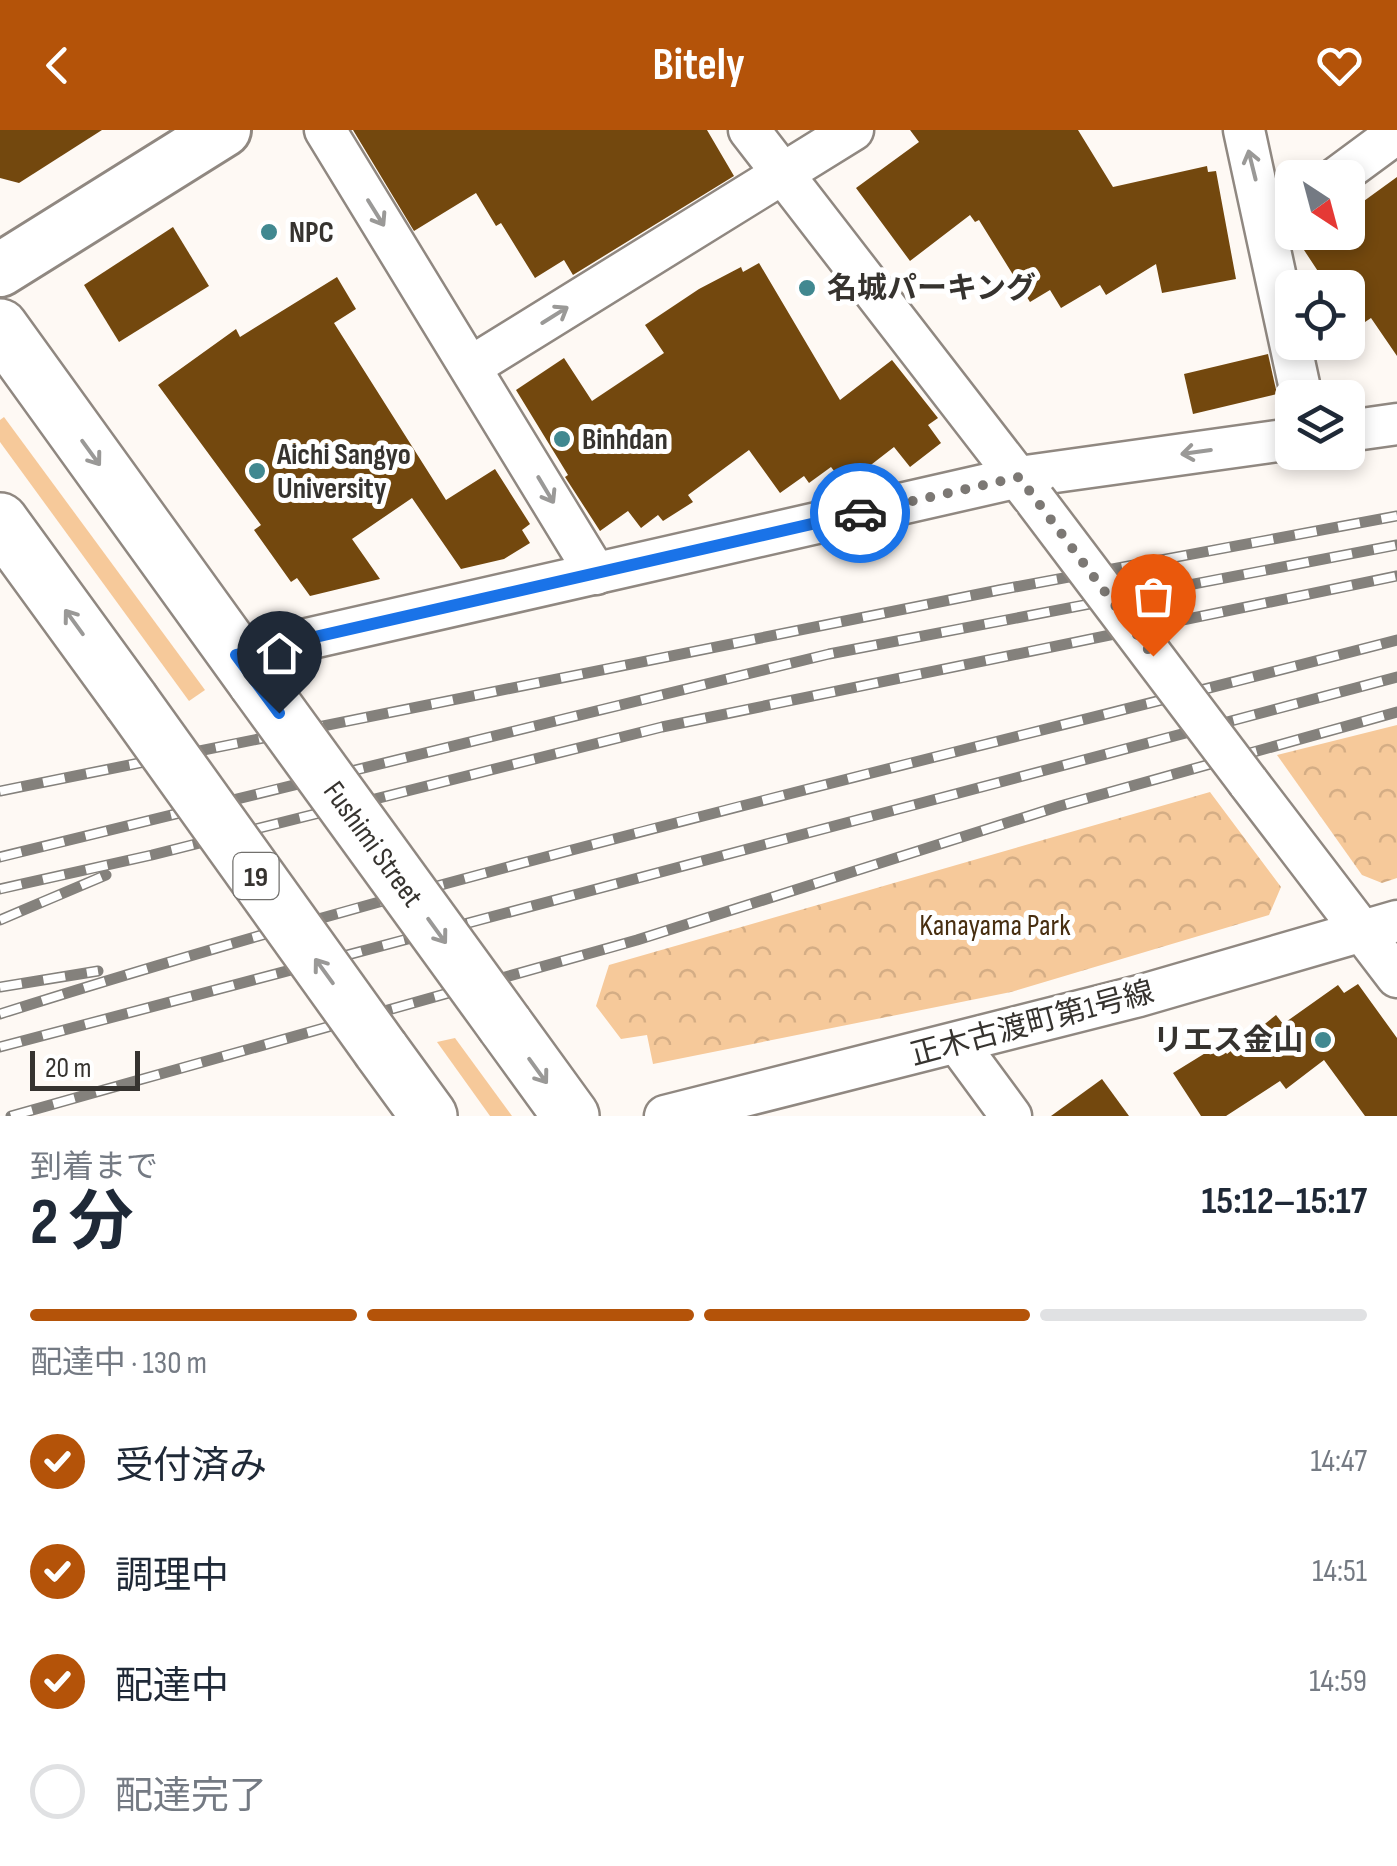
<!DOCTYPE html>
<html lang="ja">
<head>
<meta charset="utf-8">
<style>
	body { margin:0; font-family:"Sofia Sans Condensed","Noto Sans JP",sans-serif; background:#f6f6f7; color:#1f2937; height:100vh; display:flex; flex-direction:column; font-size:38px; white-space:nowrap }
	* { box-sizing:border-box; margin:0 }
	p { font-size:32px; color:#747a83 }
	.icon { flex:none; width:55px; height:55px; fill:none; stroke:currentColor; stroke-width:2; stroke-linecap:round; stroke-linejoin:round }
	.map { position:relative; height:986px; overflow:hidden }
	.drawer { display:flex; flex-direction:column; background:#fff; flex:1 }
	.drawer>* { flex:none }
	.needle { width:65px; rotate:144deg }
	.controls { position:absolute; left:1275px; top:30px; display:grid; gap:20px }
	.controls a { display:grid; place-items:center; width:90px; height:90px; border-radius:15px; background:#fff; box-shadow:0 5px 15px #0003; font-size:50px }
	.scale { position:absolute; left:30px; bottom:25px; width:110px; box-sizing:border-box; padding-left:10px; border:5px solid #36332f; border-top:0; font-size:28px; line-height:35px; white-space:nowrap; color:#36332f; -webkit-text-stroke:8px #fff; paint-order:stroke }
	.pin { position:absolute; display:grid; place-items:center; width:85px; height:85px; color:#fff; margin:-102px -42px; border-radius:50% 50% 50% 0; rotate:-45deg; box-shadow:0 0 10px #0007 }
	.pin .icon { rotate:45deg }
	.courier { position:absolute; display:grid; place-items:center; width:100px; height:100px; margin:-50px; border:8px solid #1a73e8; border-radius:50%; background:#fff; color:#222; box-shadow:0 2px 12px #0007 }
	.headline em { font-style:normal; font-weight:700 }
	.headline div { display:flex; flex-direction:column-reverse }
	.headline { display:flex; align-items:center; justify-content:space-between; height:170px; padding:0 30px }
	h1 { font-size:65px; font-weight:700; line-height:75px }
	.bar { display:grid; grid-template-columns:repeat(4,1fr); gap:15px 10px; align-content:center; height:120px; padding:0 30px }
	.bar i { height:12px; border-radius:8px; background:#e0e1e3 }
	.bar .active { background:#b45309 }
	.bar p { grid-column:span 4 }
	ol { padding:0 30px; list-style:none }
	li { display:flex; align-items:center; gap:30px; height:110px }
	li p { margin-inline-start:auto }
	li .icon { padding:10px; border-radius:50%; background:#b45309; color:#fff; stroke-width:4 }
	li:last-child { color:#747a83 }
	li i { width:55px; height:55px; border:5px solid #e0e1e3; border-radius:50% }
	header { display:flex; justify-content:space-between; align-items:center; height:130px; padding:0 30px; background:#b45309; color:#fff; font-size:45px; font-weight:700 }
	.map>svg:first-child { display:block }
	.green { fill:#f6c99a }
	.park { fill:url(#park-crowns) }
	.building { fill:#73480e }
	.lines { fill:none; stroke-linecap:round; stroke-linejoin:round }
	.minor-casing { stroke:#908881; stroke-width:45 }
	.major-casing { stroke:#908881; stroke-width:58 }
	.highway-casing { stroke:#908881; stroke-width:60 }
	.minor { stroke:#fff; stroke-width:40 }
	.major { stroke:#fff; stroke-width:52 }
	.highway { stroke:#fff; stroke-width:55 }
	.rail-casing { stroke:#84817c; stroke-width:11 }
	.rail { stroke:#fff; stroke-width:8; stroke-dasharray:22; stroke-linecap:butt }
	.minor-bridge-casing { stroke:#908881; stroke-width:45; stroke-linecap:butt }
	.highway-bridge-casing { stroke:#908881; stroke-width:60; stroke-linecap:butt }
	.minor-bridge { stroke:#fff; stroke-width:40 }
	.highway-bridge { stroke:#fff; stroke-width:55 }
	.oneway { stroke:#9a9997 }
	.done { stroke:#7c7874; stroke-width:10; stroke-dasharray:0 18 }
	.route { stroke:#1a73e8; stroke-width:12 }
	.poi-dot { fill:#418890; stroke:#fff; stroke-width:4 }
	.labels { text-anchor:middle; stroke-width:10; stroke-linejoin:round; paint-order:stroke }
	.shield { fill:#fff; stroke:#72706d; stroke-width:2.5 }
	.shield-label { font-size:28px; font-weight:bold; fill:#36332f }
	.poi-label { font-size:30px; font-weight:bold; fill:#36332f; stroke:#fff; text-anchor:start }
	.street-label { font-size:30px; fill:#36332f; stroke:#fff }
	.park-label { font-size:30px; fill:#472e10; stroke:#fff }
</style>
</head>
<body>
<header><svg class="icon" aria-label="back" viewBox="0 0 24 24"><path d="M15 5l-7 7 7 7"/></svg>Bitely<svg class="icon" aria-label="heart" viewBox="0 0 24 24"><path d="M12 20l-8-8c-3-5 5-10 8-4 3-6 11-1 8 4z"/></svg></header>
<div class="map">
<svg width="1397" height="986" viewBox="0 0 1397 986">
	<defs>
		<pattern id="park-crowns" width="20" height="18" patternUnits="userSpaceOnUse" patternTransform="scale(2.5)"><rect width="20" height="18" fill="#f6c99a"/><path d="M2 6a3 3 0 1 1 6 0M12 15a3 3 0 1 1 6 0" fill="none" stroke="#d4ad85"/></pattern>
	</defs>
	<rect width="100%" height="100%" fill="#fef9f4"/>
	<g class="green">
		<polygon points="4,287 205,560 189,571 0,312 0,290"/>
		<polygon points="455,908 512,986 490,986 437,912"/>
	</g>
	<g class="park">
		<polygon points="1397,595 1397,748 1382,753 1362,745 1277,625"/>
		<polygon points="1210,662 1281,757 1269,785 1011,862 653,934 647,905 621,909 596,876 609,835"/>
	</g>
	<g class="building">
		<polygon points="0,0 102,0 19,53 0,48"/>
		<polygon points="353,0 707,0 734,46 573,145 564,130 535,148 501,93 496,96 476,63 414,101"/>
		<polygon points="910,0 1078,0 1113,57 1207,36 1208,42 1216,41 1236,149 1162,163 1156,134 1106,165 1100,155 1061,178 1050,160 1030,172 979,90 975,92 970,85 910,131 856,58 919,12"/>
		<polygon points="1397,47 1397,226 1371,188 1356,198 1348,185 1348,158 1329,158 1304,120 1328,102 1348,102 1348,89 1360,81 1357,76"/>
		<polygon points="173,97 209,156 119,212 84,155"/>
		<polygon points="759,133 840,270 892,230 938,288 928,295 941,313 910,337 894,317 845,355 831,337 809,353 804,346 780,363 749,320 688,365 693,372 663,391 658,385 641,398 628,381 600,401 565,347 568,345 516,260 564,228 592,271 664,223 645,195 699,159 741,137 743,142"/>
		<polygon points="337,147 356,179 334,193 446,370 495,339 530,394 522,400 530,413 504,429 461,439 412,368 352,409 380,449 310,466 297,448 291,452 254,400 261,395 158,255 236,199 240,207"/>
		<polygon points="1268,224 1277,264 1193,284 1184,244"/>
		<polygon points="1358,854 1397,908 1397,986 1365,986 1324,930 1286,959 1280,951 1226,986 1201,986 1173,943 1220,914 1227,924 1276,885 1283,894 1338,855 1344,863"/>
		<polygon points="1102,949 1129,986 1051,986"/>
	</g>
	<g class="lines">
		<g class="minor-casing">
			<g id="minor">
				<polyline points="325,0 596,444"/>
				<polyline points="749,0 1032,366"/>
				<polyline points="1244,0 1302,268"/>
				<polyline points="1336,48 1397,3"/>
				<polyline points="472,236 853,0"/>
				<polyline points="1348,301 1397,294"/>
				<polyline points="237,525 1019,347 1292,309"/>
				<polyline points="1248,652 1397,847"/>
				<polyline points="958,914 1011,986"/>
				<polyline points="665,986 1139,866 1397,791"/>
			</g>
		</g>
		<g class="major-casing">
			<polyline id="major" points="0,140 224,0"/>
		</g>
		<g class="highway-casing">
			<g id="highway">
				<polyline points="0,197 256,552"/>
				<polyline points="0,391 131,571"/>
				<polyline points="505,895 571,986"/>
				<polyline points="381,920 429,986"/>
			</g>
		</g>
		<use href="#minor" class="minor"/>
		<use href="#major" class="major"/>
		<use href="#highway" class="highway"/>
		<g class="rail-casing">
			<g id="rail">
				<polyline points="0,661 999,460 1397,386"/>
				<polyline points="0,727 829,524 1397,415"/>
				<polyline points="0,759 152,725 662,597 1397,446"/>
				<polyline points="0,790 106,745"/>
				<polyline points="0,857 98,841"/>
				<path d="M0 884C460 738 930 631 1397 510"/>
				<polyline points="0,917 1397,547"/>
				<polyline points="11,986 637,810 1060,676 1397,582"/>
			</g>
		</g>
		<use href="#rail" class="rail"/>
		<g class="minor-bridge-casing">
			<polyline id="minor-bridge" points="1035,370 1248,652"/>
		</g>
		<g class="highway-bridge-casing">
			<g id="highway-bridge">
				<path id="s1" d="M256 552 505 895"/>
				<polyline points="131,571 381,920"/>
			</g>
		</g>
		<use href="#minor-bridge" class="minor-bridge"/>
		<use href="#highway-bridge" class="highway-bridge"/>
	</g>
	<defs><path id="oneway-shaft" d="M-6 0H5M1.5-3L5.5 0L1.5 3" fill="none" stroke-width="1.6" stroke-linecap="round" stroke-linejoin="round" transform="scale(2.5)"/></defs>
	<g class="oneway">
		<use href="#oneway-shaft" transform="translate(1252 35) rotate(-104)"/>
		<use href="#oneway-shaft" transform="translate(376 83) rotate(58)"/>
		<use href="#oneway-shaft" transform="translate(555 185) rotate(-32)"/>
		<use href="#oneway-shaft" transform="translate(1196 322) rotate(172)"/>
		<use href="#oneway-shaft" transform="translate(91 323) rotate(54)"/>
		<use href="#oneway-shaft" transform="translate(546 360) rotate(59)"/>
		<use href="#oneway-shaft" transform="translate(74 492) rotate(-126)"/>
		<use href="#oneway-shaft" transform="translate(437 801) rotate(54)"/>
		<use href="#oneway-shaft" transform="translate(324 841) rotate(-126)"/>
		<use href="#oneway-shaft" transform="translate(538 941) rotate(54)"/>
	</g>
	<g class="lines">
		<polyline class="done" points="860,383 1019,347 1153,526"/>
		<polyline class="route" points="279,583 236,525 860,383"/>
	</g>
	<g class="poi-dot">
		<circle cx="269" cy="102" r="10"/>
		<circle cx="807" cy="158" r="10"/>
		<circle cx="562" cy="309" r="10"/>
		<circle cx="257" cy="341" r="10"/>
		<circle cx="1323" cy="910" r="10"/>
	</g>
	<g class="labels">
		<rect class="shield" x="233.5" y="723" width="45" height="46" rx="8"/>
		<g class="shield-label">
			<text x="256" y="756">19</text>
		</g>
		<g class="poi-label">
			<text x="289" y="112">NPC</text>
			<text x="827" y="168">名城パーキング</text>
			<text x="582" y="319">Binhdan</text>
			<text x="277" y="334">Aichi Sangyo<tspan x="277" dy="34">University</tspan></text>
			<text x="1303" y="920" text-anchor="end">リエス金山</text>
		</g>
		<g class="street-label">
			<text dy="10" stroke="none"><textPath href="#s1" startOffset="200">Fushimi Street</textPath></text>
			<text transform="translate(1032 893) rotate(-15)" y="10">正木古渡町第1号線</text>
		</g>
		<g class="park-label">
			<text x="995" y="805">Kanayama Park</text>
		</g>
	</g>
</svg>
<div class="controls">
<a><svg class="needle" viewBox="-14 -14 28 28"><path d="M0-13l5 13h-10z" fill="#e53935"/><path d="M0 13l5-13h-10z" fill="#747a83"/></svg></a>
<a><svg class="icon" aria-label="locate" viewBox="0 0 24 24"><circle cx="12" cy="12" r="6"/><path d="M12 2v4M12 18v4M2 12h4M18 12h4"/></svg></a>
<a><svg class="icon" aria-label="layers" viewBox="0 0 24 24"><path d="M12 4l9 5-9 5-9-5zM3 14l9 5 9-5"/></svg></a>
</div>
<div class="scale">20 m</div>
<div class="pin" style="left:1153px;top:526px;background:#ea580c"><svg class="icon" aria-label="bag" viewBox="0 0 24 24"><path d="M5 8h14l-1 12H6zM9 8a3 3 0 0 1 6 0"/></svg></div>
<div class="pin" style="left:279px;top:583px;background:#1f2937"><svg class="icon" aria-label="home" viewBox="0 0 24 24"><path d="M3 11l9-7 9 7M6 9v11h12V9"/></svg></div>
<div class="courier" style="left:860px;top:383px"><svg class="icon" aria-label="car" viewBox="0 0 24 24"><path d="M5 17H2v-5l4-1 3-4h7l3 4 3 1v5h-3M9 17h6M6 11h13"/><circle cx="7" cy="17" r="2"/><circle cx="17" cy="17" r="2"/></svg></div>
</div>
<section class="drawer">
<div class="headline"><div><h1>2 分</h1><p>到着まで</p></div><em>15:12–15:17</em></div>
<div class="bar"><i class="active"></i><i class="active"></i><i class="active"></i><i></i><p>配達中 · 130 m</p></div>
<ol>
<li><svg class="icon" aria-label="check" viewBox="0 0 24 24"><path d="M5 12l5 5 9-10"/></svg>受付済み<p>14:47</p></li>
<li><svg class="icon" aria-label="check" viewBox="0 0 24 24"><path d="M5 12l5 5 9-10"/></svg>調理中<p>14:51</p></li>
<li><svg class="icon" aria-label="check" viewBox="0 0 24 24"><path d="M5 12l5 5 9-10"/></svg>配達中<p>14:59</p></li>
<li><i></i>配達完了</li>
</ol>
</section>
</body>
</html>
